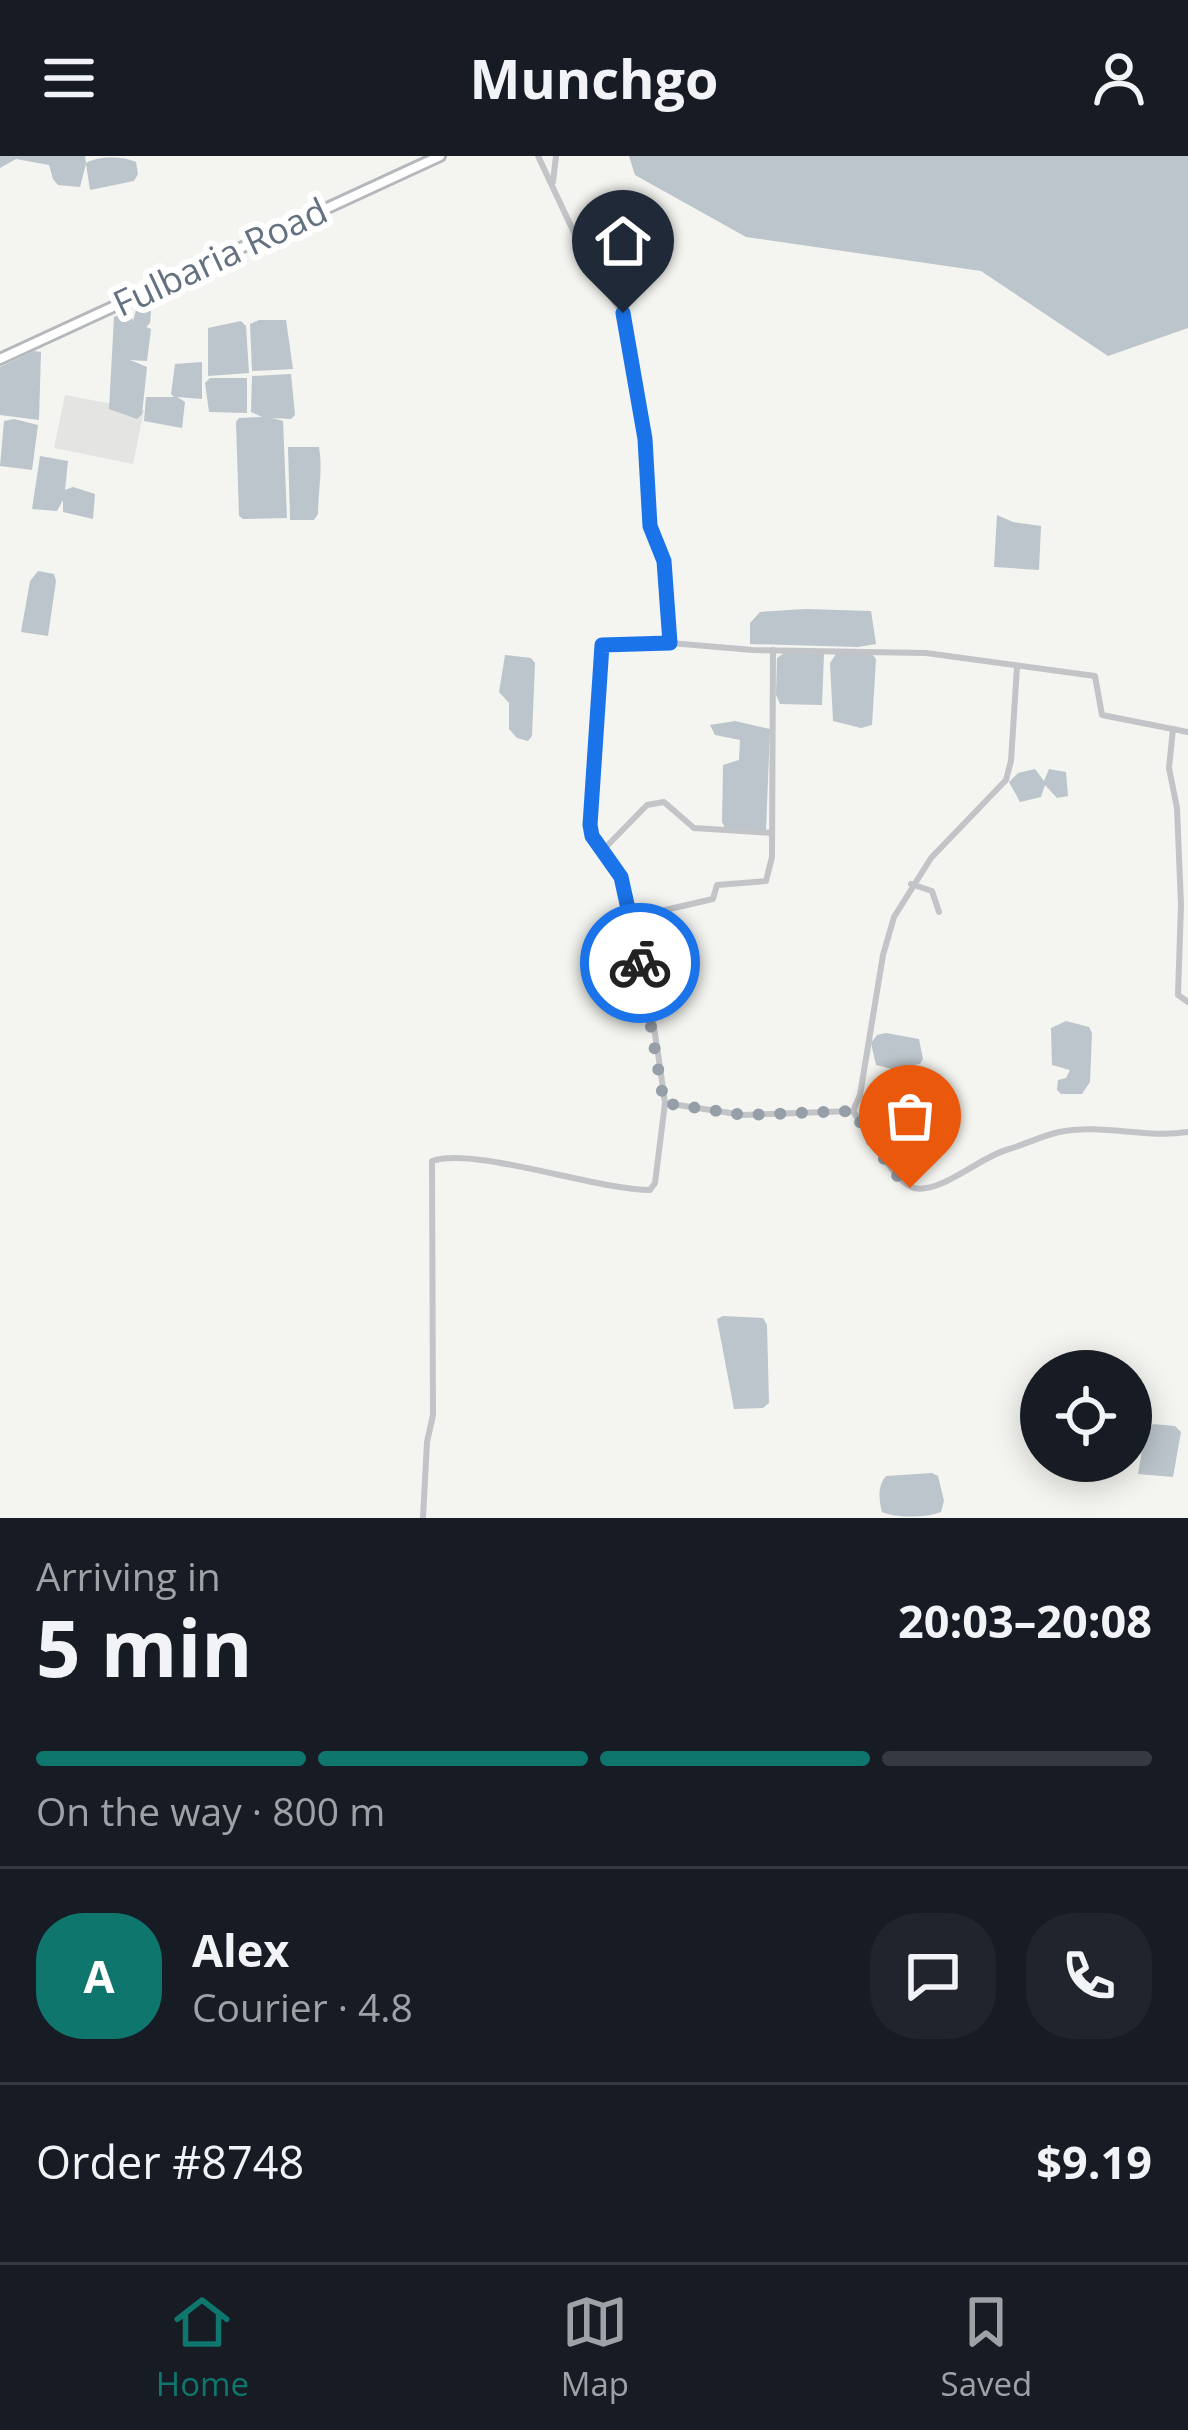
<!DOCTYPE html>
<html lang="en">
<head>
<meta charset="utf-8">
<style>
	body { margin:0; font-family:"Open Sans",sans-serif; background:#20242c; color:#f1f3f6; height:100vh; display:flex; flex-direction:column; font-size:45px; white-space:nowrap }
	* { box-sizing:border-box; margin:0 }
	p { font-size:39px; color:#9ea1a6 }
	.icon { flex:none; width:66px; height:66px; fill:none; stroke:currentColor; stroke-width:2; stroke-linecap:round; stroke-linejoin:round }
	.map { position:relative; height:1362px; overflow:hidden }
	.drawer { display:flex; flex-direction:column; background:#171b24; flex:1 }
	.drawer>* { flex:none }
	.fabs { position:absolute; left:1020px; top:1194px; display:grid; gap:24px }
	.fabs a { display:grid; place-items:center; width:132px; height:132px; border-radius:50%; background:#171b24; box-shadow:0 6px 30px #0003; font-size:60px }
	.pin { position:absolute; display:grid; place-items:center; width:102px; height:102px; color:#fff; margin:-123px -51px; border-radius:50% 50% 50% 0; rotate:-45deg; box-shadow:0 0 12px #0007 }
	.pin .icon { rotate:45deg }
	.courier { position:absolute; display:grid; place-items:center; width:120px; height:120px; margin:-60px; border:9px solid #1a73e8; border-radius:50%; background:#fff; color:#222; box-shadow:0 3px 15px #0007 }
	.head em { font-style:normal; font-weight:700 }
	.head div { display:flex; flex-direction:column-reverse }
	.head { display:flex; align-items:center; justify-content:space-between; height:204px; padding:0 36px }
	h1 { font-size:78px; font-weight:700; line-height:90px }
	.bar { display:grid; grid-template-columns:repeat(4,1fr); gap:18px 12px; align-content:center; height:144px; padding:0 36px }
	.bar i { height:15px; border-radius:9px; background:#363941 }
	.bar .on { background:#0f766e }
	.bar p { grid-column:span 4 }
	.line { display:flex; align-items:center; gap:30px; padding:0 36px; border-top:3px solid #363941 }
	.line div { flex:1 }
	.round { display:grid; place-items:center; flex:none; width:126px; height:126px; border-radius:48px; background:#20242c }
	header { display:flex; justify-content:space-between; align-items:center; height:156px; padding:0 36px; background:#171b24; font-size:54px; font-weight:700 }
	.menu { display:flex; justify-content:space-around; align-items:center; height:168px; border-top:3px solid #363941; background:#171b24; font-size:33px; color:#9ea1a6 }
	.menu a { display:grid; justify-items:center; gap:6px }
	.menu .on { color:#0f766e }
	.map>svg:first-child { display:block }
	.built { fill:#e4e5e3 }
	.water { fill:#bcc5cb }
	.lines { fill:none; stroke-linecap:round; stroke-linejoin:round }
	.secondary-casing { stroke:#b4b8bc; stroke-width:14 }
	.minor { stroke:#c2c4c8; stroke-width:6 }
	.secondary { stroke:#fff; stroke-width:8 }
	.done { stroke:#969fa7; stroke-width:12; stroke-dasharray:0 21.6 }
	.route { stroke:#1a73e8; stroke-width:15 }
	.labels { text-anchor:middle; stroke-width:12; stroke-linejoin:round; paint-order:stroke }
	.street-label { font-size:36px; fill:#647180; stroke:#fff }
</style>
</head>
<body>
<header><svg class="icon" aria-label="menu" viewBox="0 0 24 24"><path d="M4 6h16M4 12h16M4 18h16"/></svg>Munchgo<svg class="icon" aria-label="person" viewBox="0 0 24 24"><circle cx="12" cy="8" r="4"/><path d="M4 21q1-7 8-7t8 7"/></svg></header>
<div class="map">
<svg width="1188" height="1362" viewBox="0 0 1188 1362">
	<rect width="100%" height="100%" fill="#f4f4f0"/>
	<polygon class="built" points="65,239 144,254 133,308 54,292"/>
	<g class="water">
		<path d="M0 0H85L86 7C99 0 122 0 136 6L138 18 134 25 90 34 86 8 80 31 58 29 53 23 49 9 16 3 0 12Z"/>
		<polygon points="629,0 1188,0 1188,172 1108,200 981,115 746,81 635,19"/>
		<polygon points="152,143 150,167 146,171 151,173 147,205 130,204 147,211 142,258 137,263 109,253 114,161 130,154 133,165 137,150"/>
		<polygon points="259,164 286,164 293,213 252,215 250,168"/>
		<polygon points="241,165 246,170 249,217 208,220 208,172"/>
		<polygon points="34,195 41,196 39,264 0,259 0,211"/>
		<polygon points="202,206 202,243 177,241 185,246 182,272 144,265 146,241 174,241 171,238 175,208"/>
		<polygon points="291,218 295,259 291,263 272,262 283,265 287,362 243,363 239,360 236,266 239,262 262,261 251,256 252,220"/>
		<polygon points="210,222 247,222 247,257 209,256 205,227"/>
		<polygon points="14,263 38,269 32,314 0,310 4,265"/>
		<path d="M288 291H319C323 315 318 335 318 358L314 364H290Z"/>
		<polygon points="40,300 68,305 65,334 73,331 95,338 93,363 63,356 63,344 57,355 32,353"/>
		<polygon points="997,359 1013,366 1041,370 1039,414 994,411"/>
		<polygon points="38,415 54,418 56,425 48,480 21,476 30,425"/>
		<polygon points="805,453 871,455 876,488 858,491 750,488 750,467 760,456"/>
		<polygon points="784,497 824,498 822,549 780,548 776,539 777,502"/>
		<polygon points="836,498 872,498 876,503 872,569 861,572 833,565 830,507"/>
		<polygon points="505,499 531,502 535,507 532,580 528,585 517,582 509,573 509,547 499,536"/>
		<polygon points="735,565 770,573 766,675 725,672 722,666 723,609 739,604 740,584 715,579 710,569"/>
		<polygon points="1035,613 1044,625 1049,613 1066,616 1068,640 1057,642 1045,629 1041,641 1020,646 1009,626 1018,617"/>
		<polygon points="1066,865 1089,871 1092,877 1090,926 1082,938 1061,938 1057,934 1058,924 1066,922 1070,914 1052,909 1051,872"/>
		<polygon points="886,877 919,883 923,903 920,908 892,913 876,909 871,887 877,879"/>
		<polygon points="723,1160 763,1162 767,1169 769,1247 763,1252 734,1253 717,1163"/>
		<polygon points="1153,1268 1175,1270 1181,1276 1173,1321 1138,1318 1145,1277"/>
		<path d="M932 1317 938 1320 944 1345 941 1356C926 1362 895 1362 882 1356 879 1344 877 1330 886 1320Z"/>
	</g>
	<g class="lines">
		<g class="secondary-casing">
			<polyline id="secondary" points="0,203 440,0"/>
		</g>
		<g class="minor">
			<polyline points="538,0 594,119 623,157 645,283 650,370 664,405 670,487 753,494 926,497 1095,520 1102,559 1188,576"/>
			<polyline points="553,26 556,0"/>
			<path d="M670 487 602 489 590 669C595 691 615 705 622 726 644 796 655 874 665 947L743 959 853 955 860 939 883 799 894 761 931 702 1006 624 1011 605 1017 511"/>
			<polyline points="1173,573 1169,612 1177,652 1181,749 1178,839 1188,846"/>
			<polyline points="602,695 647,649 664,646 694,672 772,677"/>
			<polyline points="911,728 932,735 939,756"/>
			<polyline points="643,818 675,812 665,754 713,743 717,729 766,725 772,701 773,494"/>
			<path d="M853 955C865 973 896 1028 914 1032 940 1038 979 1002 1006 994 1024 989 1041 980 1059 976 1101 967 1146 983 1188 976"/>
			<path d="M423 1362 427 1286 433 1259 432 1005C473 990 596 1034 650 1034L655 1027 665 947"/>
		</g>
		<use href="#secondary" class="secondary"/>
	</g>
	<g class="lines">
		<path class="done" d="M640 807 664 947 743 959 853 955C866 975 893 1021 910 1032"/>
		<polyline class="route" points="623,157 645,283 650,370 664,405 670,487 602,489 590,669 592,680 621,721 640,807"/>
	</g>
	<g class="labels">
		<g class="street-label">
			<text transform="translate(220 101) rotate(-25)" y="13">Fulbaria Road</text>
		</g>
	</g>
</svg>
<div class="fabs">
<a><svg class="icon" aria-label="locate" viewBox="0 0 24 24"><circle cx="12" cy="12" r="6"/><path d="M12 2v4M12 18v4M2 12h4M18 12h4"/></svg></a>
</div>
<div class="pin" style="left:910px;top:1032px;background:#ea580c"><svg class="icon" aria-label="bag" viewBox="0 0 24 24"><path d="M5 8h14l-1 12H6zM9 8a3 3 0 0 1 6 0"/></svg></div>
<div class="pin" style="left:623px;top:157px;background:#1f2937"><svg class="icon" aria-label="home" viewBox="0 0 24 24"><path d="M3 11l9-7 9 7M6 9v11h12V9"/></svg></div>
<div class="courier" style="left:640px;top:807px"><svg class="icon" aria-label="bike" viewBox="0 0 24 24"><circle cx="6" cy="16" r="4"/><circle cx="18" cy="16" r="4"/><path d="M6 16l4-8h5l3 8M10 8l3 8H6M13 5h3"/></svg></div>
</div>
<section class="drawer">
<div class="head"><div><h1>5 min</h1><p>Arriving in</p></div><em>20:03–20:08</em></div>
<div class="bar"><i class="on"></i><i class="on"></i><i class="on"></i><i></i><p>On the way · 800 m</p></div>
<div class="line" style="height:216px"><b class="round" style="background:#0f766e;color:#fff">A</b><div><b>Alex</b><p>Courier · 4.8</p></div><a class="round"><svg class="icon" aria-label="chat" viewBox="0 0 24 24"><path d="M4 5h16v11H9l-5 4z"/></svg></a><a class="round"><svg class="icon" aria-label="phone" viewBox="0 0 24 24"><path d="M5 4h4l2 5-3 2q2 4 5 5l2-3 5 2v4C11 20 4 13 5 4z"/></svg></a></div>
<div class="line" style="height:156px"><div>Order #8748</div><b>$9.19</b></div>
</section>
<nav class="menu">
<a class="on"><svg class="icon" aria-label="home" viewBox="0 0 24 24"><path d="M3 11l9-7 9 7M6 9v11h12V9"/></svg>Home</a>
<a><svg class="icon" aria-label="map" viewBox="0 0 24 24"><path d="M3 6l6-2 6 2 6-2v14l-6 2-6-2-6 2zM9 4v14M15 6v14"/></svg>Map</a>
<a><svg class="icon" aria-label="saved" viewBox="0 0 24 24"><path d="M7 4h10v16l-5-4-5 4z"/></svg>Saved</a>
</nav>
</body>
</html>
